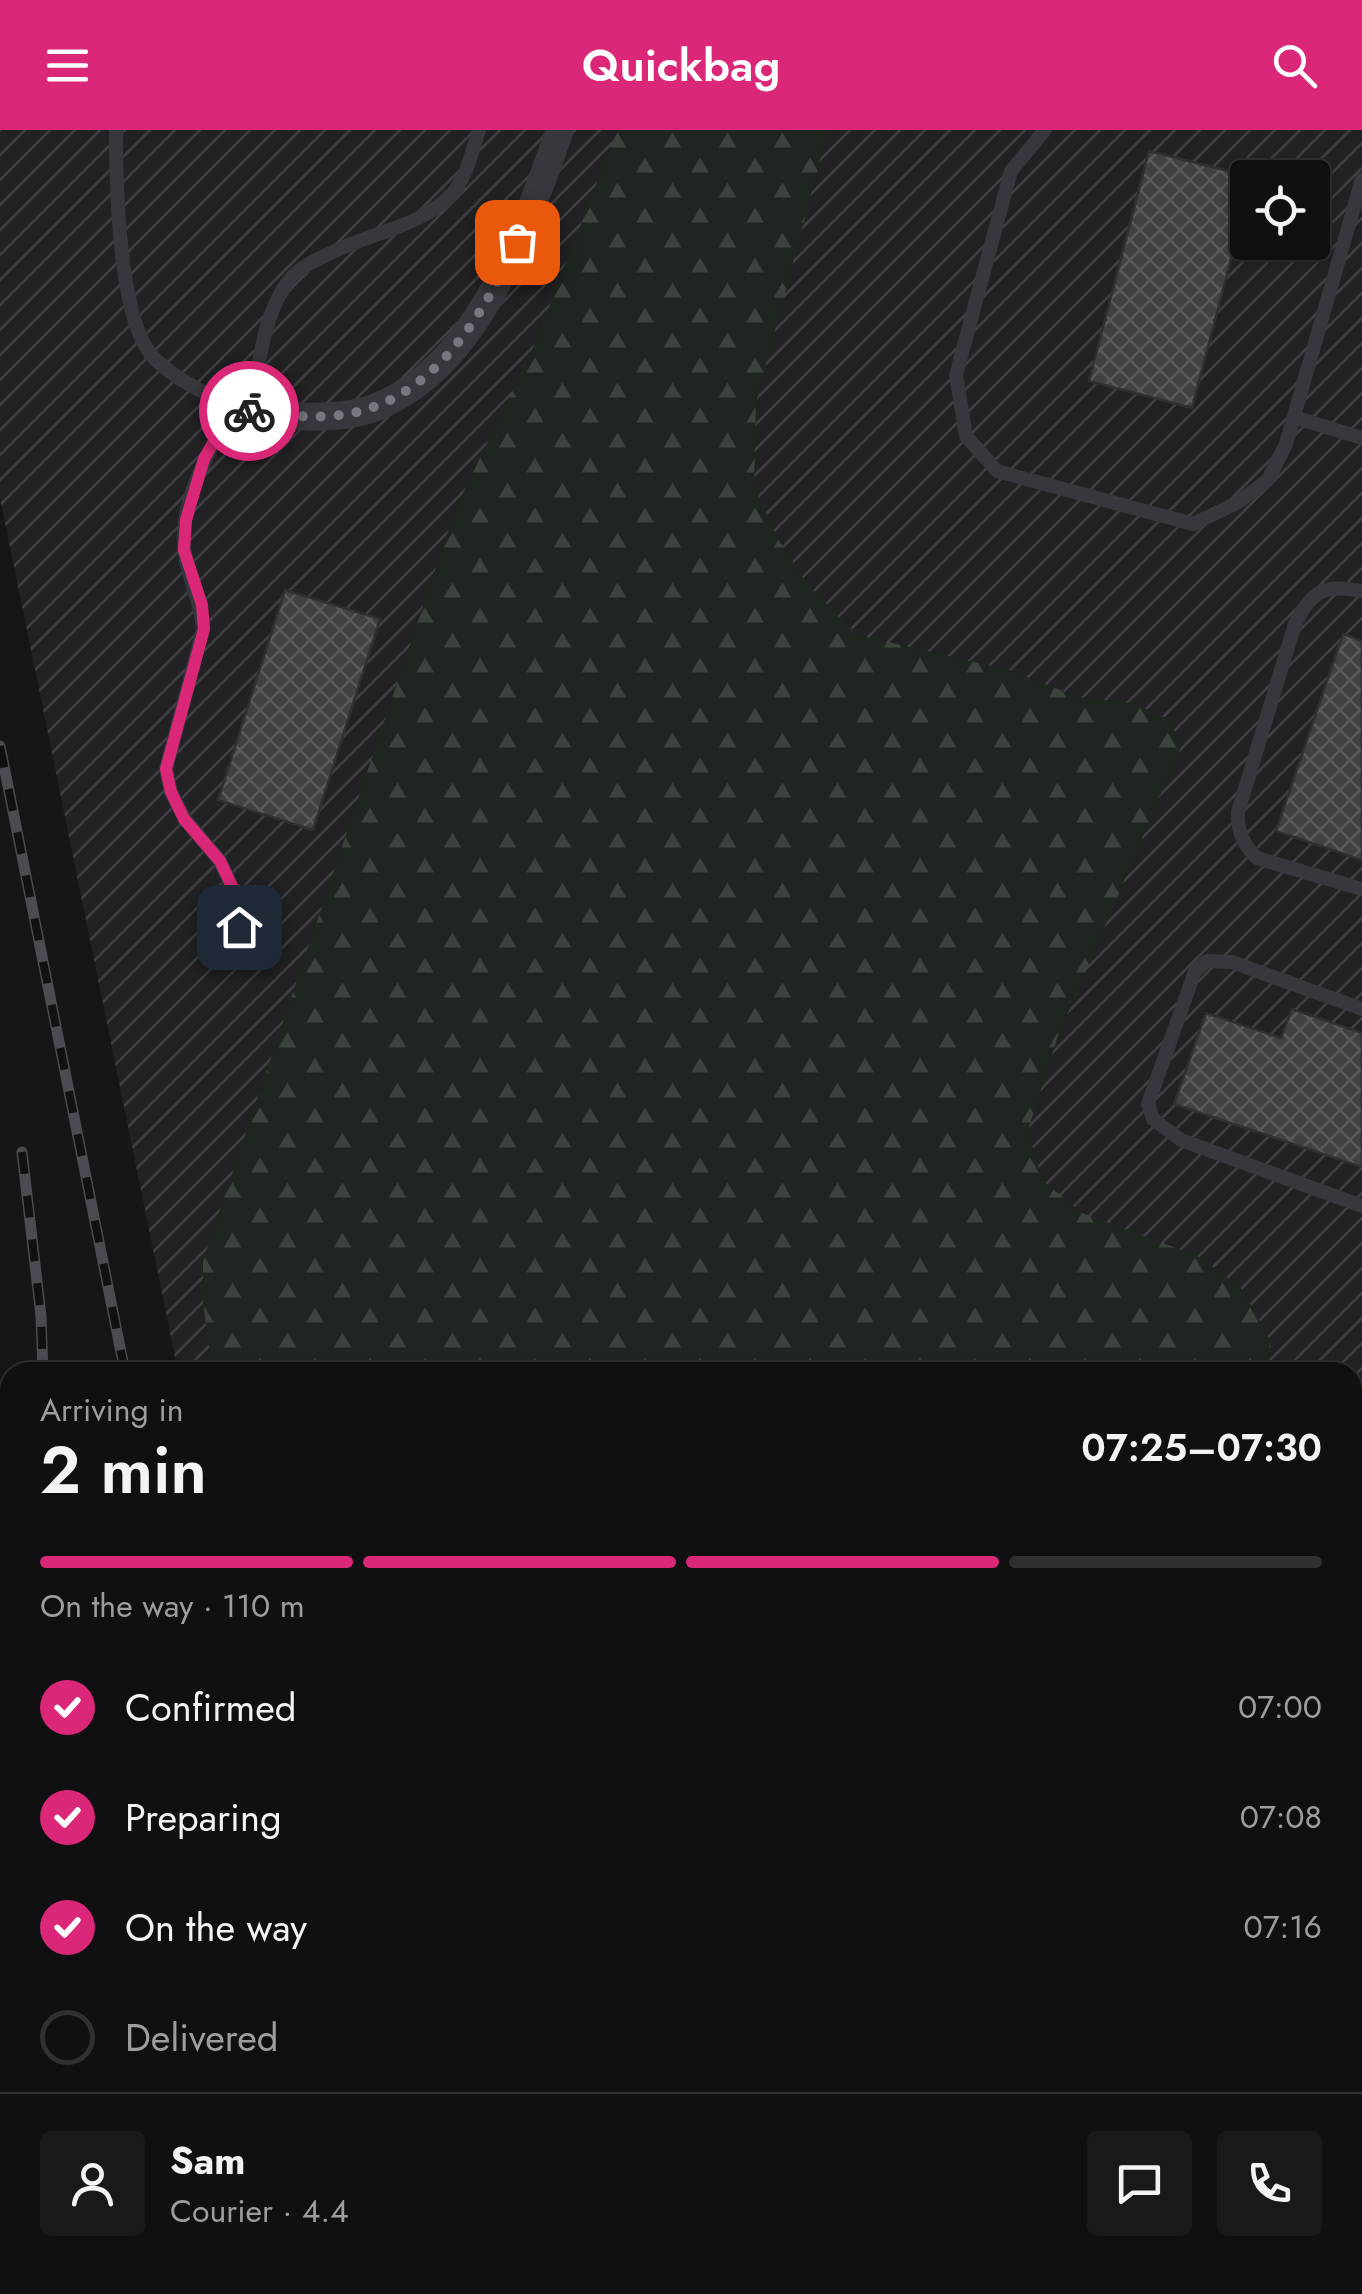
<!DOCTYPE html>
<html lang="en">
<head>
<meta charset="utf-8">
<style>
	body { margin:0; font-family:Jost,sans-serif; background:#19191b; color:#f1f3f6; height:100vh; display:flex; flex-direction:column; font-size:38px; white-space:nowrap }
	* { box-sizing:border-box; margin:0 }
	p { font-size:32px; color:#9c9d9f }
	.icon { flex:none; width:55px; height:55px; fill:none; stroke:currentColor; stroke-width:2; stroke-linecap:round; stroke-linejoin:round }
	.map { position:relative; flex:1; overflow:hidden }
	.sheet { position:absolute; left:0px; top:1232px; width:1362px; height:932px; display:flex; flex-direction:column; background:#101012; border-radius:30px 30px 0 0; box-shadow:0 2px 8px #0004,0 0 0 2px #303032 }
	.sheet>* { flex:none }
	.buttons { position:absolute; left:1230px; top:30px; display:grid; gap:20px }
	.buttons a { display:grid; place-items:center; width:100px; height:100px; border-radius:10px; background:#101012; box-shadow:0 2px 8px #0004,0 0 0 2px #303032; font-size:50px }
	.pin { position:absolute; display:grid; place-items:center; width:85px; height:85px; color:#fff; margin:-42px; border-radius:20px; box-shadow:0 5px 15px #0006 }
	.courier { position:absolute; display:grid; place-items:center; width:100px; height:100px; margin:-50px; border:8px solid #db2777; border-radius:50%; background:#fff; color:#222; box-shadow:0 2px 12px #0007 }
	.summary em { font-style:normal; font-weight:600 }
	.summary div { display:flex; flex-direction:column-reverse }
	.summary { display:flex; align-items:center; justify-content:space-between; height:170px; padding:0 40px }
	h1 { font-size:65px; font-weight:600; line-height:75px }
	.bar { display:grid; grid-template-columns:repeat(4,1fr); gap:15px 10px; align-content:center; height:120px; padding:0 40px }
	.bar i { height:12px; border-radius:8px; background:#303032 }
	.bar .on { background:#db2777 }
	.bar p { grid-column:span 4 }
	.line { display:flex; align-items:center; gap:25px; padding:0 40px; border-top:2px solid #303032 }
	.line div { flex:1 }
	.round { display:grid; place-items:center; flex:none; width:105px; height:105px; border-radius:10px; background:#19191b }
	ol { padding:0 40px; list-style:none }
	li { display:flex; align-items:center; gap:30px; height:110px }
	li p { margin-inline-start:auto }
	li .icon { padding:10px; border-radius:50%; background:#db2777; color:#fff; stroke-width:4 }
	li:last-child { color:#9c9d9f }
	li i { width:55px; height:55px; border:5px solid #303032; border-radius:50% }
	header { display:flex; justify-content:space-between; align-items:center; height:130px; padding:0 40px; background:#db2777; color:#fff; font-size:45px; font-weight:600 }
	.map>svg:first-child { display:block }
	.built { fill:#222225 }
	.industrial { fill:url(#industrial-furrows); fill-rule:evenodd }
	.forest { fill:url(#forest-firs) }
	.building { fill:url(#building-cross-hatch); stroke:#303034; stroke-width:2.5 }
	.lines { fill:none; stroke-linecap:round; stroke-linejoin:round }
	.lane { stroke:#37383d; stroke-width:14 }
	.street { stroke:#37383d; stroke-width:28 }
	.rail-casing { stroke:#4a4c52; stroke-width:11 }
	.rail { stroke:#111113; stroke-width:8; stroke-dasharray:22; stroke-linecap:butt }
	.done { stroke:#757880; stroke-width:10; stroke-dasharray:0 18 }
	.route { stroke:#db2777; stroke-width:12 }
</style>
</head>
<body>
<header><svg class="icon" aria-label="menu" viewBox="0 0 24 24"><path d="M4 6h16M4 12h16M4 18h16"/></svg>Quickbag<svg class="icon" aria-label="search" viewBox="0 0 24 24"><circle cx="10" cy="10" r="6"/><path d="M15 15l6 6"/></svg></header>
<div class="map">
<svg width="1362" height="2164" viewBox="0 0 1362 2164">
	<defs>
		<pattern id="industrial-furrows" width="10" height="10" patternUnits="userSpaceOnUse" patternTransform="scale(2.5)"><rect width="10" height="10" fill="#222225"/><path d="M-1 1l2-2M0 10L10 0M9 11l2-2" fill="none" stroke="#3f3f43"/></pattern>
		<pattern id="forest-firs" width="22" height="20" patternUnits="userSpaceOnUse" patternTransform="scale(2.5)"><rect width="22" height="20" fill="#1e261f"/><path d="M5 1l3.5 6h-7zM16 11l3.5 6h-7z" fill="#3c433d"/></pattern>
		<pattern id="building-cross-hatch" width="8" height="8" patternUnits="userSpaceOnUse" patternTransform="scale(2.5)"><rect width="8" height="8" fill="#404145"/><path d="M0 0l8 8M0 8l8-8" fill="none" stroke="#595a5e"/></pattern>
	</defs>
	<rect width="100%" height="100%" fill="#161618"/>
	<polygon class="built" points="10,1510 10,2155 365,2155 368,2164 0,2164 0,1565"/>
	<g class="industrial">
		<path d="M0 0H1362V2164H368L365 2155H1352V1242H178L0 368ZM1248 48H1312V112H1248Z"/>
		<polygon points="0,1267 10,1358 10,1510 0,1565"/>
	</g>
	<g class="forest">
		<polygon points="617,0 828,0 756,272 754,355 776,406 807,454 857,505 1009,540 1078,567 1132,573 1168,589 1182,615 1058,906 1028,1000 1042,1050 1082,1083 1200,1127 1241,1158 1271,1211 1268,1242 212,1242 203,1171 203,1130 456,378 536,211"/>
		<polygon points="10,2123 10,2155 92,2155 94,2164 0,2164"/>
	</g>
	<g class="building">
		<polygon points="1149,21 1252,47 1248,48 1248,64 1192,278 1089,251"/>
		<polygon points="285,460 380,489 313,700 218,670"/>
		<polygon points="1343,504 1362,511 1362,730 1276,701"/>
		<polygon points="1292,879 1362,903 1362,1037 1174,974 1206,883 1281,908"/>
		<polygon points="839,2155 952,2155 949,2164 871,2164"/>
	</g>
	<g class="lines">
		<g class="lane">
			<path d="M116 0C116 51 118 191 154 228 176 250 206 263 233 278 209 321 177 373 185 424 189 450 201 473 203 499L166 639 171 662 185 689 220 731 235 763 239 797"/>
			<polyline points="1045,0 1011,41 956,245 966,306 997,341 1193,394 1237,373 1268,350 1286,314 1362,49"/>
			<path d="M250 281C259 239 262 184 290 149 301 136 320 128 335 121 372 103 424 95 452 64 467 47 472 21 479 0"/>
			<polyline points="1294,287 1362,308"/>
			<path d="M1362 461C1325 454 1312 460 1295 494L1238 682C1237 701 1243 715 1257 728L1362 759"/>
			<polyline points="1362,879 1232,832 1207,831 1195,841 1148,974 1153,989 1181,1010 1362,1076"/>
			<polyline points="1352,1915 1362,1918"/>
		</g>
		<g class="street">
			<path d="M233 278C275 285 329 293 371 279 479 240 525 97 560 0"/>
			<polyline points="1352,1669 1362,1642"/>
			<polyline points="1177,2164 1180,2155"/>
		</g>
		<g class="rail-casing">
			<g id="rail">
				<polyline points="0,616 125,1242"/>
				<polyline points="22,1022 41,1186 43,1242"/>
				<polyline points="0,1793 10,1732"/>
				<polyline points="306,2155 308,2164"/>
				<polyline points="410,2164 410,2155"/>
			</g>
		</g>
		<use href="#rail" class="rail"/>
	</g>
	<g class="lines">
		<path class="done" d="M249 281C283 286 324 290 357 282 438 263 485 181 517 112"/>
		<polyline class="route" points="239,797 235,763 220,731 184,689 171,662 166,639 204,499 202,475 184,420 186,390 204,329 233,278 249,281"/>
	</g>
</svg>
<div class="buttons">
<a><svg class="icon" aria-label="locate" viewBox="0 0 24 24"><circle cx="12" cy="12" r="6"/><path d="M12 2v4M12 18v4M2 12h4M18 12h4"/></svg></a>
</div>
<div class="pin" style="left:517px;top:112px;background:#ea580c"><svg class="icon" aria-label="bag" viewBox="0 0 24 24"><path d="M5 8h14l-1 12H6zM9 8a3 3 0 0 1 6 0"/></svg></div>
<div class="pin" style="left:239px;top:797px;background:#1f2937"><svg class="icon" aria-label="home" viewBox="0 0 24 24"><path d="M3 11l9-7 9 7M6 9v11h12V9"/></svg></div>
<div class="courier" style="left:249px;top:281px"><svg class="icon" aria-label="bike" viewBox="0 0 24 24"><circle cx="6" cy="16" r="4"/><circle cx="18" cy="16" r="4"/><path d="M6 16l4-8h5l3 8M10 8l3 8H6M13 5h3"/></svg></div>
<section class="sheet">
<div class="summary"><div><h1>2 min</h1><p>Arriving in</p></div><em>07:25–07:30</em></div>
<div class="bar"><i class="on"></i><i class="on"></i><i class="on"></i><i></i><p>On the way · 110 m</p></div>
<ol>
<li><svg class="icon" aria-label="check" viewBox="0 0 24 24"><path d="M5 12l5 5 9-10"/></svg>Confirmed<p>07:00</p></li>
<li><svg class="icon" aria-label="check" viewBox="0 0 24 24"><path d="M5 12l5 5 9-10"/></svg>Preparing<p>07:08</p></li>
<li><svg class="icon" aria-label="check" viewBox="0 0 24 24"><path d="M5 12l5 5 9-10"/></svg>On the way<p>07:16</p></li>
<li><i></i>Delivered</li>
</ol>
<div class="line" style="height:180px"><a class="round"><svg class="icon" aria-label="person" viewBox="0 0 24 24"><circle cx="12" cy="8" r="4"/><path d="M4 21q1-7 8-7t8 7"/></svg></a><div><b>Sam</b><p>Courier · 4.4</p></div><a class="round"><svg class="icon" aria-label="chat" viewBox="0 0 24 24"><path d="M4 5h16v11H9l-5 4z"/></svg></a><a class="round"><svg class="icon" aria-label="phone" viewBox="0 0 24 24"><path d="M5 4h4l2 5-3 2q2 4 5 5l2-3 5 2v4C11 20 4 13 5 4z"/></svg></a></div>
</section>
</div>
</body>
</html>
